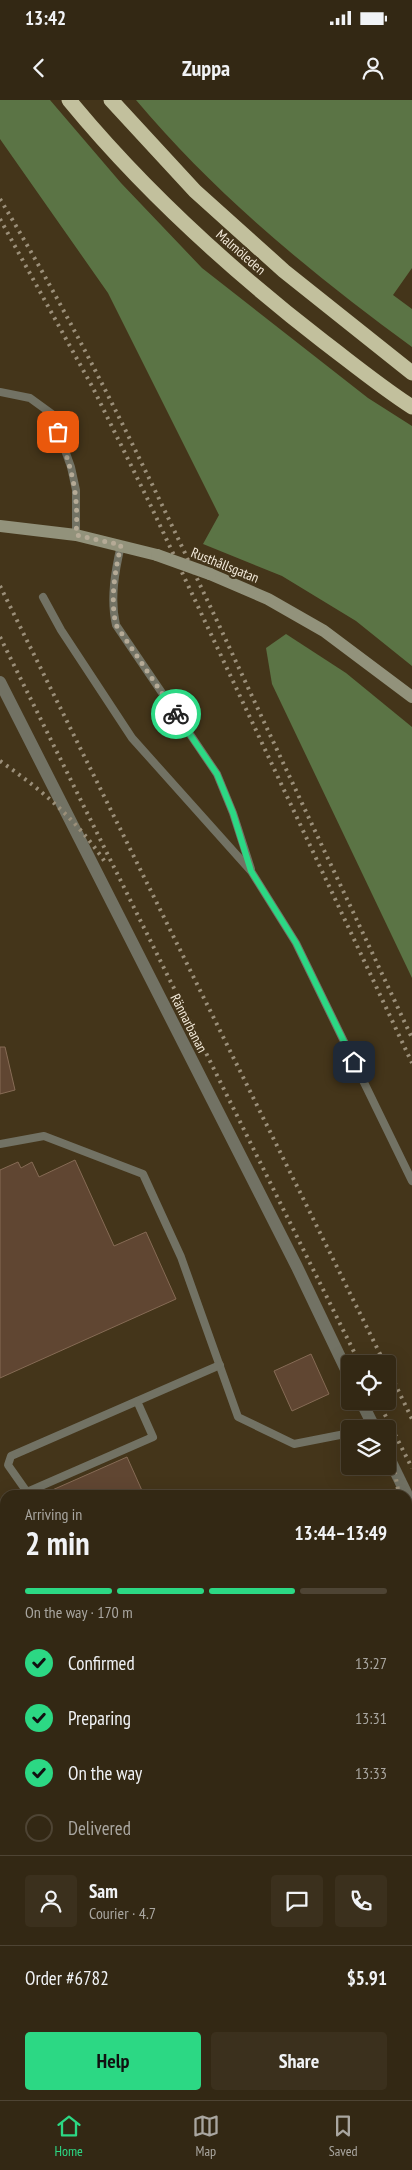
<!DOCTYPE html>
<html lang="en">
<head>
<meta charset="utf-8">
<style>
	body { margin:0; font-family:"PT Sans Narrow",sans-serif; background:#3b301d; color:#f1f3f6; height:100vh; display:flex; flex-direction:column; font-size:19px; white-space:nowrap }
	* { box-sizing:border-box; margin:0 }
	p { font-size:16px; color:#a9a6a0 }
	.icon { flex:none; width:28px; height:28px; fill:none; stroke:currentColor; stroke-width:2; stroke-linecap:round; stroke-linejoin:round }
	.map { position:relative; flex:1; overflow:hidden }
	.sheet { position:absolute; left:0px; top:1390px; width:412px; height:610px; display:flex; flex-direction:column; background:#332814; border-radius:15px 15px 0 0; box-shadow:0 5px 20px #0002,0 0 0 1px #4e4434 }
	.sheet>* { flex:none }
	.fabs { position:absolute; left:341px; top:1255px; display:grid; gap:10px }
	.fabs a { display:grid; place-items:center; width:55px; height:55px; border-radius:5px; background:#332814; box-shadow:0 5px 20px #0002,0 0 0 1px #4e4434; font-size:25px }
	.pin { position:absolute; display:grid; place-items:center; width:42px; height:42px; color:#fff; margin:-21px; border-radius:10px; box-shadow:0 2px 8px #0006 }
	.courier { position:absolute; display:grid; place-items:center; width:50px; height:50px; margin:-25px; border:4px solid #2cd884; border-radius:50%; background:#fff; color:#222; box-shadow:0 1px 6px #0007 }
	.head em { font-style:normal; font-weight:700 }
	.head div { display:flex; flex-direction:column-reverse }
	.head { display:flex; align-items:center; justify-content:space-between; height:85px; padding:0 25px }
	h1 { font-size:32px; font-weight:700; line-height:38px }
	.bar { display:grid; grid-template-columns:repeat(4,1fr); gap:8px 5px; align-content:center; height:60px; padding:0 25px }
	.bar i { height:6px; border-radius:4px; background:#4e4434 }
	.bar .on { background:#2cd884 }
	.bar p { grid-column:span 4 }
	.line { display:flex; align-items:center; gap:12px; padding:0 25px; border-top:1px solid #4e4434 }
	.line div { flex:1 }
	.round { display:grid; place-items:center; flex:none; width:52px; height:52px; border-radius:5px; background:#3b301d }
	ol { padding:0 25px; list-style:none }
	li { display:flex; align-items:center; gap:15px; height:55px }
	li p { margin-inline-start:auto }
	li .icon { padding:5px; border-radius:50%; background:#2cd884; color:#111; stroke-width:4 }
	li:last-child { color:#a9a6a0 }
	li i { width:28px; height:28px; border:2px solid #4e4434; border-radius:50% }
	.action { display:flex; gap:10px; margin-top:auto; padding:10px 25px }
	.action a { flex:1; height:58px; border-radius:5px; background:#2cd884; color:#111; font-size:20px; font-weight:700; line-height:58px; text-align:center }
	.action a+a { background:#3b301d; color:#f1f3f6 }
	.status { display:flex; justify-content:space-between; align-items:center; height:35px; padding:0 25px; background:#332814; direction:ltr }
	.status svg { height:14px; fill:currentColor }
	header { display:flex; justify-content:space-between; align-items:center; height:65px; padding:0 25px; background:#332814; font-size:22px; font-weight:700 }
	.dock { display:flex; justify-content:space-around; align-items:center; height:70px; border-top:1px solid #4e4434; background:#332814; font-size:14px; color:#a9a6a0 }
	.dock a { display:grid; justify-items:center; gap:2px }
	.dock .on { color:#2cd884 }
	.map>svg:first-child { display:block }
	.forest { fill:#5b7445 }
	.building { fill:#604632; stroke:#866b55 }
	.lines { fill:none; stroke-linecap:round; stroke-linejoin:round }
	.lane { stroke:#727264; stroke-width:8 }
	.street { stroke:#727264; stroke-width:12 }
	.secondary { stroke:#92927b; stroke-width:12 }
	.highway { stroke:#c2c09d; stroke-width:15 }
	.rail { stroke:#9b8f79; stroke-width:4; stroke-dasharray:2.5 5; stroke-linecap:butt }
	.secondary-bridge { stroke:#92927b; stroke-width:12 }
	.done { stroke:#b5aa96; stroke-width:5; stroke-dasharray:0 9 }
	.route { stroke:#2cd884; stroke-width:6 }
	.labels { text-anchor:middle; stroke-width:4.5; stroke-linejoin:round; paint-order:stroke }
	.street-label { font-size:14px; fill:#f2e9d9; stroke:#44351a }
</style>
</head>
<body>
<div class="status"><b>13:42</b><svg viewBox="0 0 49 12"><path d="M0 12V9h3v3zM5 12V6h3v6zM10 12V3h3v9zM15 12V0h3v12zM26 1h20v11H26zM47 4h2v5h-2z"/></svg></div>
<header><svg class="icon" aria-label="back" viewBox="0 0 24 24"><path d="M15 5l-7 7 7 7"/></svg>Zuppa<svg class="icon" aria-label="person" viewBox="0 0 24 24"><circle cx="12" cy="8" r="4"/><path d="M4 21q1-7 8-7t8 7"/></svg></header>
<div class="map">
<svg width="412" height="2000" viewBox="0 0 412 2000">
	<rect width="100%" height="100%" fill="#44351a"/>
	<g class="forest">
		<polygon points="0,0 50,0 121,83 202,168 368,298 412,326 412,566 356,521 282,476 203,444 219,415 108,193 0,39"/>
		<path d="M136 0H412V168L393 195 412 209V247C312 174 216 95 136 0Z"/>
		<polygon points="286,534 346,573 412,627 412,878 272,584 266,548"/>
	</g>
	<g class="building">
		<polygon points="0,947 5,947 15,990 0,994"/>
		<polygon points="75,1060 114,1146 146,1132 176,1199 0,1278 0,1070 18,1062 21,1068 32,1062 39,1077"/>
		<polygon points="311,1254 329,1294 292,1311 274,1271"/>
		<polygon points="127,1357 144,1395 41,1395"/>
	</g>
	<g class="lines">
		<g class="lane">
			<polyline points="0,292 30,298 52,314 71,367 76,390 76,435"/>
			<path d="M121 445C115 471 110 499 116 525L217 674 233 713 251 769"/>
			<polyline points="43,497 61,530 132,638 251,771 296,843 412,1081"/>
			<polyline points="0,1044 44,1036 143,1074 181,1157 238,1317 294,1344 350,1333"/>
			<polyline points="137,1301 153,1337 27,1392 8,1365 11,1356 220,1265"/>
		</g>
		<g class="street">
			<polyline points="0,582 297,1167 350,1278"/>
			<polyline points="361,1301 375,1329"/>
			<polyline points="388,1356 407,1395"/>
			<polyline points="408,1397 412,1406"/>
		</g>
		<g class="secondary">
			<polyline points="0,426 76,435 157,455"/>
			<polyline points="210,474 268,499 324,531 412,597"/>
		</g>
		<g class="highway">
			<path d="M69 0C143 90 231 170 324 242 353 264 381 287 412 307"/>
			<polyline points="111,0 195,91 284,171 412,273"/>
		</g>
		<g class="rail">
			<path d="M0 99C85 240 155 389 225 538 287 672 350 805 412 938"/>
			<polyline points="0,119 93,288 149,402 412,963"/>
			<polyline points="0,486 385,1264"/>
			<polyline points="0,537 360,1264"/>
			<path d="M0 661C41 689 77 720 105 762"/>
			<polyline points="388,1269 412,1319"/>
			<polyline points="378,1301 412,1368"/>
			<polyline points="388,1335 399,1395"/>
			<polyline points="290,1995 292,2000"/>
		</g>
		<polyline class="secondary-bridge" points="157,455 210,474"/>
	</g>
	<g class="lines">
		<path class="done" d="M58 332C72 369 79 395 76 435L121 445C115 471 110 499 116 525L176 614"/>
		<polyline class="route" points="176,614 217,674 233,713 251,771 296,843 354,962"/>
	</g>
	<g class="labels">
		<g class="street-label">
			<text transform="translate(241 152) rotate(41)" y="5">Malmöleden</text>
			<text transform="translate(225 465) rotate(22)" y="5">Rusthållsgatan</text>
			<text transform="translate(189 923) rotate(63)" y="5">Rännarbanan</text>
		</g>
	</g>
</svg>
<div class="fabs">
<a><svg class="icon" aria-label="locate" viewBox="0 0 24 24"><circle cx="12" cy="12" r="6"/><path d="M12 2v4M12 18v4M2 12h4M18 12h4"/></svg></a>
<a><svg class="icon" aria-label="layers" viewBox="0 0 24 24"><path d="M12 4l9 5-9 5-9-5zM3 14l9 5 9-5"/></svg></a>
</div>
<div class="pin" style="left:58px;top:332px;background:#ea580c"><svg class="icon" aria-label="bag" viewBox="0 0 24 24"><path d="M5 8h14l-1 12H6zM9 8a3 3 0 0 1 6 0"/></svg></div>
<div class="pin" style="left:354px;top:962px;background:#1f2937"><svg class="icon" aria-label="home" viewBox="0 0 24 24"><path d="M3 11l9-7 9 7M6 9v11h12V9"/></svg></div>
<div class="courier" style="left:176px;top:614px"><svg class="icon" aria-label="bike" viewBox="0 0 24 24"><circle cx="6" cy="16" r="4"/><circle cx="18" cy="16" r="4"/><path d="M6 16l4-8h5l3 8M10 8l3 8H6M13 5h3"/></svg></div>
<section class="sheet">
<div class="head"><div><h1>2 min</h1><p>Arriving in</p></div><em>13:44–13:49</em></div>
<div class="bar"><i class="on"></i><i class="on"></i><i class="on"></i><i></i><p>On the way · 170 m</p></div>
<ol>
<li><svg class="icon" aria-label="check" viewBox="0 0 24 24"><path d="M5 12l5 5 9-10"/></svg>Confirmed<p>13:27</p></li>
<li><svg class="icon" aria-label="check" viewBox="0 0 24 24"><path d="M5 12l5 5 9-10"/></svg>Preparing<p>13:31</p></li>
<li><svg class="icon" aria-label="check" viewBox="0 0 24 24"><path d="M5 12l5 5 9-10"/></svg>On the way<p>13:33</p></li>
<li><i></i>Delivered</li>
</ol>
<div class="line" style="height:90px"><a class="round"><svg class="icon" aria-label="person" viewBox="0 0 24 24"><circle cx="12" cy="8" r="4"/><path d="M4 21q1-7 8-7t8 7"/></svg></a><div><b>Sam</b><p>Courier · 4.7</p></div><a class="round"><svg class="icon" aria-label="chat" viewBox="0 0 24 24"><path d="M4 5h16v11H9l-5 4z"/></svg></a><a class="round"><svg class="icon" aria-label="phone" viewBox="0 0 24 24"><path d="M5 4h4l2 5-3 2q2 4 5 5l2-3 5 2v4C11 20 4 13 5 4z"/></svg></a></div>
<div class="line" style="height:65px"><div>Order #6782</div><b>$5.91</b></div>
<div class="action"><a>Help</a><a>Share</a></div>
</section>
</div>
<nav class="dock">
<a class="on"><svg class="icon" aria-label="home" viewBox="0 0 24 24"><path d="M3 11l9-7 9 7M6 9v11h12V9"/></svg>Home</a>
<a><svg class="icon" aria-label="map" viewBox="0 0 24 24"><path d="M3 6l6-2 6 2 6-2v14l-6 2-6-2-6 2zM9 4v14M15 6v14"/></svg>Map</a>
<a><svg class="icon" aria-label="saved" viewBox="0 0 24 24"><path d="M7 4h10v16l-5-4-5 4z"/></svg>Saved</a>
</nav>
</body>
</html>
